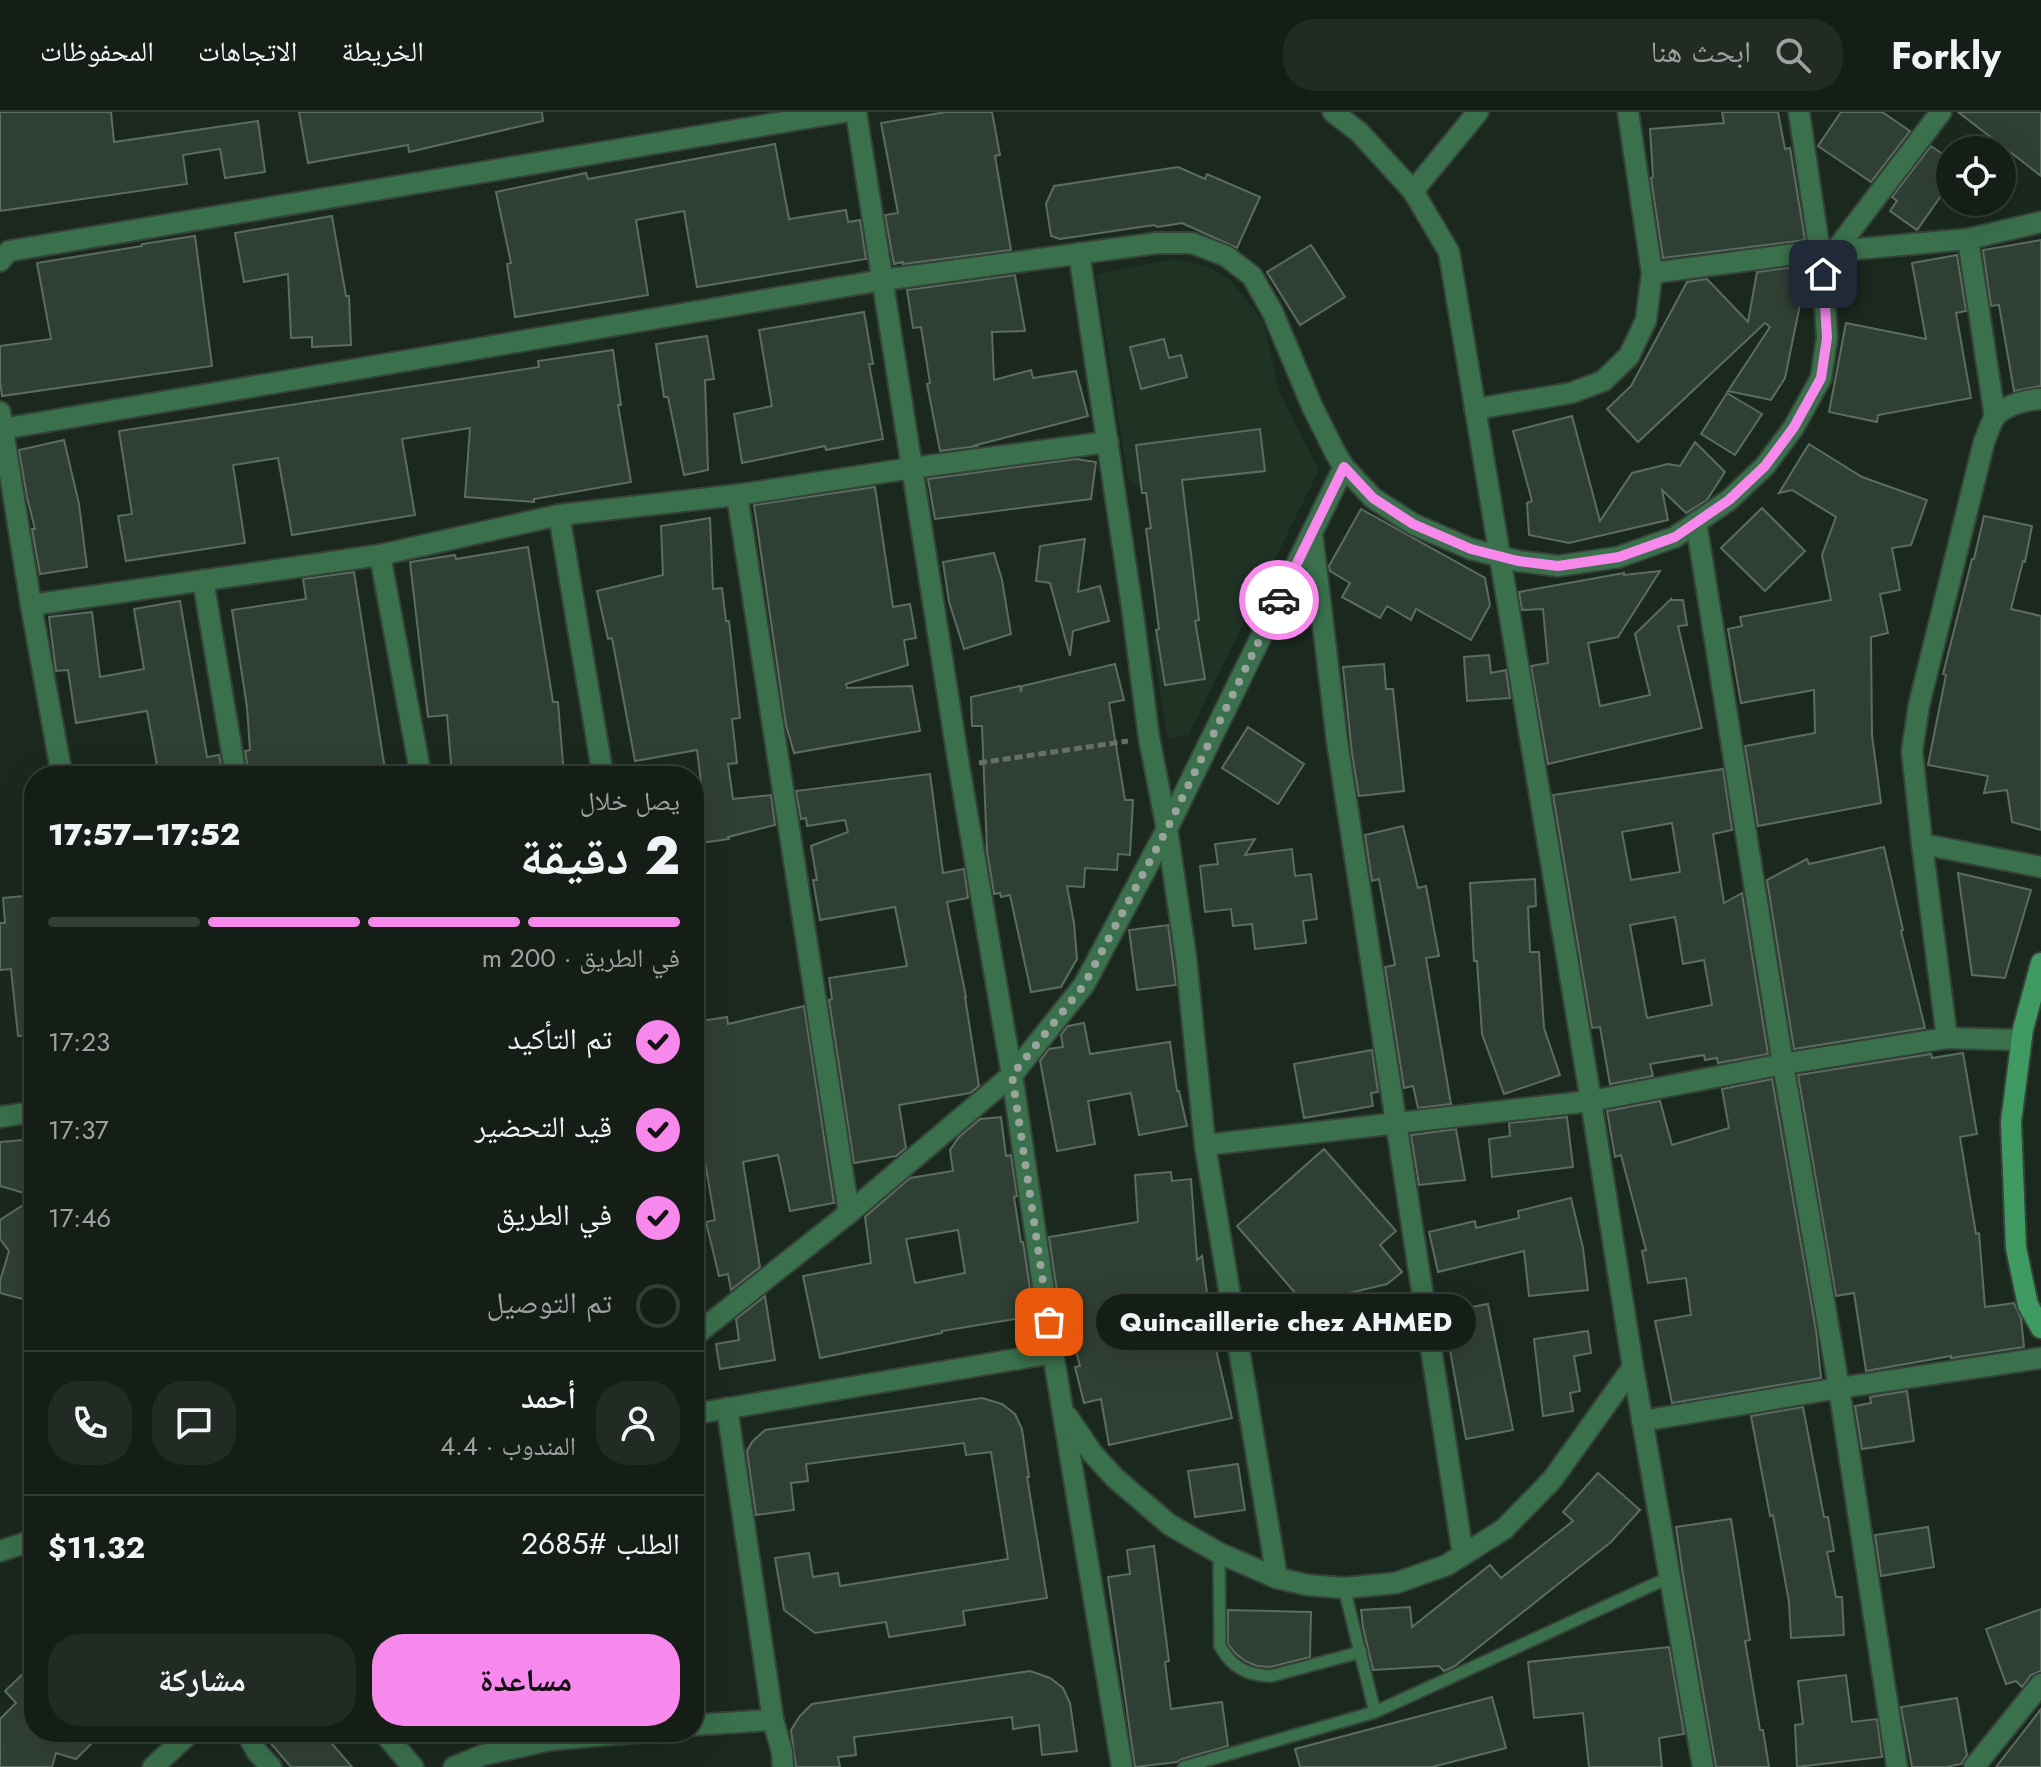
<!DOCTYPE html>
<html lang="ar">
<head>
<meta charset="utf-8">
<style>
	body { margin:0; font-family:Jost,"Noto Naskh Arabic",sans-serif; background:#212b23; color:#f1f3f6; direction:rtl; height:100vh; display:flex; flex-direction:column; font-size:30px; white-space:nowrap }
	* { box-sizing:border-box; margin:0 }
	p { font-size:26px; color:#9da2a1 }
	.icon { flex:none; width:44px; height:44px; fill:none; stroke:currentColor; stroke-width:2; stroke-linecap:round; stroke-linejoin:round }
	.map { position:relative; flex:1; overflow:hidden; direction:ltr }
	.details { position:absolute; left:24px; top:654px; width:680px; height:976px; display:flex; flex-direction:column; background:#141e16; border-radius:32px; box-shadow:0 8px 32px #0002,0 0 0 2px #333c35; direction:rtl }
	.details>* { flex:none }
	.fabs { position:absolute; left:1936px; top:24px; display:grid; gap:16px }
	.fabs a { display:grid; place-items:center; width:80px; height:80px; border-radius:50%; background:#141e16; box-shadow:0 8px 32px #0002,0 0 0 2px #333c35; font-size:40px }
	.pin { position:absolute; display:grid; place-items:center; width:68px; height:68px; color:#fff; margin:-34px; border-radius:16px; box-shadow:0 4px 12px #0006 }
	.courier { position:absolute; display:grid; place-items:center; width:80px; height:80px; margin:-40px; border:6px solid #f788ec; border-radius:50%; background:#fff; color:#222; box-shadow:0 2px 10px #0007 }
	.bubble { position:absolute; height:56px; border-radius:28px; background:#141e16; box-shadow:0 8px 32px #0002,0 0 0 2px #333c35; font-size:26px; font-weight:800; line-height:56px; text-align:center; direction:rtl }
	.overview em { font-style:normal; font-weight:800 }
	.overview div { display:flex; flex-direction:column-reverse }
	.overview { display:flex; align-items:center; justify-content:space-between; height:136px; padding:0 24px }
	h1 { font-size:52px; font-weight:800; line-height:60px }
	.bar { display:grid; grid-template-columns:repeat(4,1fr); gap:12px 8px; align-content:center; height:96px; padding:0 24px }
	.bar i { height:10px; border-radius:6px; background:#333c35 }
	.bar .current { background:#f788ec }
	.bar p { grid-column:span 4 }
	.line { display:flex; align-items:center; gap:20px; padding:0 24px; border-top:2px solid #333c35 }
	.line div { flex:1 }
	.round { display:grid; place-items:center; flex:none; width:84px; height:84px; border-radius:32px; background:#212b23 }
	ol { padding:0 24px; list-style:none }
	li { display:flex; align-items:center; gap:24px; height:88px }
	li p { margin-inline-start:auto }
	li .icon { padding:8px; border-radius:50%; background:#f788ec; color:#111; stroke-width:4 }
	li:last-child { color:#9da2a1 }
	li i { width:44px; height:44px; border:4px solid #333c35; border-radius:50% }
	.cta { display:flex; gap:16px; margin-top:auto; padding:16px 24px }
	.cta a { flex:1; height:92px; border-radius:32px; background:#f788ec; color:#111; font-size:32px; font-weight:800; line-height:92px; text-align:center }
	.cta a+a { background:#212b23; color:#f1f3f6 }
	header { display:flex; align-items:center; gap:48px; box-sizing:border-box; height:112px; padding:0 40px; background:#141e16; border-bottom:2px solid #333c35 }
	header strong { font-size:38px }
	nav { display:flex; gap:44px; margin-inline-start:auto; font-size:28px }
	.search { width:560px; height:72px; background:#212b23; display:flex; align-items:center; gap:20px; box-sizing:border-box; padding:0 28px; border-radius:32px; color:#9da2a1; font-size:30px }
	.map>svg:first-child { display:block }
	.built { fill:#1f3325 }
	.building { fill:#303f34; stroke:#5c6c61; stroke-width:2; fill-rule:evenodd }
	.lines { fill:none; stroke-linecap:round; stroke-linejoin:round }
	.service-casing { stroke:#354339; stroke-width:15 }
	.minor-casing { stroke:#354339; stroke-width:24 }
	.secondary-casing { stroke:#354339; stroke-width:24 }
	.path { stroke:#647067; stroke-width:5; stroke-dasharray:8 4; stroke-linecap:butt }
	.service { stroke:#3a704c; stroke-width:11 }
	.minor { stroke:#3a704c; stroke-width:20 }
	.secondary { stroke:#3f9a61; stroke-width:20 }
	.done { stroke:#99a49c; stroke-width:8; stroke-dasharray:0 14.4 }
	.route { stroke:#f788ec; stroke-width:10 }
</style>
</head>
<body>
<header>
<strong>Forkly</strong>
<div class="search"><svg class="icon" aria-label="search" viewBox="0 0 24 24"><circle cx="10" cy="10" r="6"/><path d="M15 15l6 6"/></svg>ابحث هنا</div>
<nav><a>الخريطة</a><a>الاتجاهات</a><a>المحفوظات</a></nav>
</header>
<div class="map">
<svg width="2041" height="1655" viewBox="0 0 2041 1655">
	<rect width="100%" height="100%" fill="#1a281e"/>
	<polygon class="built" points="1174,147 1207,154 1229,167 1253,196 1264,212 1279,280 1319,358 1189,622 1168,627 1152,527 1164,515 1145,380 1128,367 1096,162"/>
	<g class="building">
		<polygon points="0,0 111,0 114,30 258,9 265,60 225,66 220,37 183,43 187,72 0,99"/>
		<polygon points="299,0 542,0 543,9 409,40 408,33 308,51"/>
		<polygon points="946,0 992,0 1000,43 995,44 1011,138 903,152 903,150 894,152 885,103 898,101 881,11"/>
		<polygon points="1722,0 1778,0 1785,37 1790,36 1805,128 1663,146 1651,66 1653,65 1650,17 1724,11"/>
		<polygon points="1841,0 1882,0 1910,19 1871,70 1818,34"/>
		<polygon points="1958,0 2041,0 2041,64"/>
		<polygon points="775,32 789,107 846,98 848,110 860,108 866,147 697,175 684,99 636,108 648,183 515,205 507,152 511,151 496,80 586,61 588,67"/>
		<polygon points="1931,34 1950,47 1950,71 1917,118 1890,99 1897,89 1892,85"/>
		<polygon points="1178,55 1205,67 1207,62 1260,85 1237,136 1182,111 1158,115 1154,113 1060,127 1051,124 1046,92 1054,74"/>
		<polygon points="332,104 346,184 349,184 351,233 312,235 312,225 291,226 288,162 244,170 235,121"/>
		<polygon points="195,124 212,254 2,284 0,269 0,234 51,227 37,151 142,134 142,132"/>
		<polygon points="2041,128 2041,274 2014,279 1999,193 1991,194 1983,138"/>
		<polygon points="1311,133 1345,185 1300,213 1267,160"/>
		<polygon points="1957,143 1966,199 1956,201 1971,286 1878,303 1877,310 1829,300 1846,211 1926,227 1912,151"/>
		<polygon points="1794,155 1802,183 1785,266 1771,288 1728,279 1770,215 1765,211 1638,330 1607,297 1631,274 1687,170 1707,167 1748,210 1757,160"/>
		<polygon points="1015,163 1025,219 992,220 994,268 1031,258 1033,266 1076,259 1088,304 973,334 978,334 940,339 927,272 930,271 921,215 913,216 907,178"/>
		<polygon points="864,200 873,252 869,252 883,327 826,338 825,334 742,351 734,302 772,294 759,218"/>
		<polygon points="707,224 714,267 705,268 708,358 684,363 668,285 664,285 656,232"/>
		<polygon points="1164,227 1169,246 1181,243 1187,265 1141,277 1130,235"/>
		<polygon points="613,238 621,293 618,293 631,370 534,387 534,390 465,385 470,316 402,327 415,403 292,423 278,346 233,353 245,431 126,449 118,404 132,402 119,319 539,255 538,249"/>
		<polygon points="1727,281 1762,302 1735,343 1701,322"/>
		<polygon points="1572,304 1600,409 1632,361 1668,352 1680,354 1695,330 1725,360 1707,388 1686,401 1662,378 1668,408 1569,431 1529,423 1527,391 1532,389 1513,319"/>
		<polygon points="1260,317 1265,359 1182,368 1199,508 1195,509 1205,567 1165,573 1156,518 1159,517 1146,417 1151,416 1146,381 1142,381 1136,333"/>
		<polygon points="64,328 79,392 87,455 40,462 32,417 35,417 27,385 19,338"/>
		<polygon points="1809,332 1862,365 1927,388 1911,433 1892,436 1900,478 1880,482 1888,521 1871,525 1872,623 1881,691 1758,714 1745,634 1815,621 1814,578 1741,591 1728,517 1742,514 1740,505 1831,488 1822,443 1836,405 1792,378 1779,381"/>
		<polygon points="1076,347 1096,350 1091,387 935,407 928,367"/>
		<polygon points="875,375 893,495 910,492 916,526 904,528 908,553 846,572 847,576 912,574 920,619 794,641 786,613 754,393"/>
		<polygon points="1762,396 1805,439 1765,479 1721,436"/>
		<polygon points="1361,397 1485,466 1490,493 1471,528 1416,497 1411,508 1387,494 1380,506 1342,485 1350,471 1330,459 1329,454"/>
		<polygon points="1984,404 2032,414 2025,450 2023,449 2011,497 2041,504 2041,718 2012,710 2007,678 1984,681 1988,664 1928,653 1946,563 1943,562 1972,447 1974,447"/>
		<polygon points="710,406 713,477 722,476 726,509 729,509 740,606 732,607 737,651 728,652 733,687 771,683 775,713 728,725 729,727 694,732 694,687 703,686 697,638 635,649 612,526 608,527 597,479 663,463 661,414"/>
		<polygon points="1085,427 1078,480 1100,474 1109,509 1073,519 1070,544 1050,471 1036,469 1040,434"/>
		<polygon points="528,435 553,590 558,590 564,664 516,664 515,660 452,664 447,603 428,605 410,450 455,443 456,447"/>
		<polygon points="994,441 1002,468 1011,522 964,537 949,490 943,450"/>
		<polygon points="1660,459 1618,525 1588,531 1600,594 1650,583 1635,522 1671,487 1671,488 1683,488 1687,513 1678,514 1702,616 1548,652 1531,554 1548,551 1543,497 1522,498 1519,480 1624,461 1624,463"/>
		<polygon points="354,460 386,664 249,664 245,639 250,638 247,595 232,498 306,487 303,467"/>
		<polygon points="180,489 207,645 219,643 223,664 159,664 147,599 76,611 68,558 56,559 49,505 92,500 100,565 144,557 134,497"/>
		<polygon points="1489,543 1491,561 1506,558 1510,586 1467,589 1464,545"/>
		<polygon points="1115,552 1124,588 1109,591 1125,688 1133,688 1130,743 1118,742 1117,758 1085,756 1084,775 1067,774 1074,811 1077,847 1061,875 1031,880 1010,783 1001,785 1000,781 994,782 987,739 982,614 972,614 971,585 1020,574 1021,580 1022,574"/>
		<polygon points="1384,552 1386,577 1393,577 1404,679 1359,684 1352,642 1343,555"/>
		<polygon points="1248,615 1304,652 1278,692 1222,656"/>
		<path d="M1723 657 1732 718 1713 722 1724 791 1742 781 1768 942 1718 951 1717 946 1705 948 1704 943 1650 952 1653 964 1610 972 1600 915 1592 916 1553 683ZM1672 711 1680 760 1631 768 1622 720ZM1675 805 1683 852 1704 848 1712 893 1647 906 1630 813Z"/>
		<polygon points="930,662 943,761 964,757 968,786 947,790 966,885 965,885 979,974 970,981 899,993 906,1036 896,1044 854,1051 829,888 832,887 829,866 907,854 895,795 820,808 813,768 817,768 811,734 848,720 845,708 807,714 806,706 801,707 796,679"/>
		<polygon points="1403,714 1418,776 1426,774 1439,844 1426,846 1451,992 1418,996 1413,974 1404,976 1385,855 1395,853 1379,767 1372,769 1365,723"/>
		<polygon points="1255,727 1245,743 1292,737 1295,764 1311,762 1317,807 1303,809 1306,831 1255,837 1252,812 1233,814 1231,797 1205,800 1200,754 1218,752 1215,732"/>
		<polygon points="1884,735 1903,818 1901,819 1925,916 1794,937 1767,768 1807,747 1809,752"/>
		<polygon points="1958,761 2031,778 2005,866 1972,863"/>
		<polygon points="1535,767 1536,794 1528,795 1530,840 1539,840 1544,916 1560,963 1504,982 1482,922 1477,849 1474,849 1470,771"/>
		<polygon points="34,783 34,923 18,924 11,857 0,858 0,811 5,811 3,786"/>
		<polygon points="1168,813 1176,873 1137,878 1129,818"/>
		<polygon points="804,894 834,1091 790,1099 778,1043 743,1050 760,1155 731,1178 728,1162 719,1164 706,1110 715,1108 694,986 694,910 727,905 728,912"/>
		<polygon points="1084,911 1090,942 1170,930 1177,979 1179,979 1187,1014 1139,1023 1131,981 1088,989 1095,1032 1057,1039 1040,949 1049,937 1063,935 1061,923 1068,914"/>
		<polygon points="1372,938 1378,980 1371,981 1373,994 1304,1006 1294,952"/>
		<polygon points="1963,941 1977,1022 1960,1025 1976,1122 1979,1121 1985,1195 2014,1191 2021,1206 2024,1235 1951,1246 1951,1244 1866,1259 1854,1181 1836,1184 1798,963 1931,942 1932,946"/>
		<polygon points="1772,967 1816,1218 1821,1266 1672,1291 1655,1209 1691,1203 1686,1166 1648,1171 1642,1139 1646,1138 1621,1043 1615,1045 1607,999 1660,989 1672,1033 1729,1016 1722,977"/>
		<path d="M1001 1005 1006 1044 1011 1043 1017 1084 1014 1085 1021 1130H1023L1034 1204 942 1219V1221L820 1246 803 1164 871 1151 865 1105 910 1066 953 1059 950 1038 959 1025 980 1007ZM958 1118 965 1161 915 1171 906 1127Z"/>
		<polygon points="1567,1005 1573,1055 1492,1065 1489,1027 1510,1024 1509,1011"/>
		<polygon points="1456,1017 1465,1068 1419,1073 1411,1023"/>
		<polygon points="34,1027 34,1084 0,1074 0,1030"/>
		<polygon points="1324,1037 1396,1119 1380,1133 1402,1160 1387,1172 1328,1186 1337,1230 1332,1224 1275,1231 1270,1195 1304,1191 1237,1114"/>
		<polygon points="1171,1060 1172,1069 1191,1067 1197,1148 1202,1144 1213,1225 1232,1306 1109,1333 1101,1287 1084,1291 1075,1255 1080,1254 1065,1199 1060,1200 1049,1125 1138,1110 1135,1063"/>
		<polygon points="34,1086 34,1190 0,1181 0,1169 9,1139 0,1127 0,1108"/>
		<polygon points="1571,1086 1583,1136 1588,1178 1529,1184 1524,1139 1438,1160 1429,1120 1475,1109 1476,1116 1519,1106 1518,1099"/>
		<polygon points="765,1184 775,1248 720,1257 716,1232 739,1228 736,1207"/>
		<polygon points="1488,1192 1513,1318 1466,1327 1445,1211 1453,1221 1447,1197 1460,1197"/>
		<polygon points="1588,1219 1591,1241 1574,1244 1580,1279 1570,1281 1573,1299 1543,1304 1534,1227"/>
		<polygon points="1907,1279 1914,1329 1862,1337 1855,1294 1871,1291 1870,1285"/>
		<polygon points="982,1286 1002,1292 1015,1302 1022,1317 1029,1365 1027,1365 1047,1486 963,1499 965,1513 889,1525 886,1510 815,1521 784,1498 775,1446 809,1441 813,1465 838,1461 840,1474 1008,1447 991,1340 966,1343 964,1331 806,1352 808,1369 791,1371 794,1398 756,1403 747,1339 752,1330 765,1318"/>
		<polygon points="1803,1295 1824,1405 1828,1405 1834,1439 1827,1440 1836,1485 1842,1485 1844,1523 1791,1526 1789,1490 1773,1403 1770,1404 1751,1304"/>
		<polygon points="1238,1352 1245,1398 1195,1405 1188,1359"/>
		<polygon points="1598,1361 1640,1398 1611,1430 1455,1554 1444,1559 1439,1554 1373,1558 1363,1515 1361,1498 1410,1495 1412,1515 1490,1453 1501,1466 1573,1409 1563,1400"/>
		<polygon points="1731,1407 1750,1528 1745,1529 1760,1618 1763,1618 1769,1655 1716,1655 1683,1463 1676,1415"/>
		<polygon points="1928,1415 1934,1455 1881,1464 1875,1423"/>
		<polygon points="1154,1434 1169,1549 1165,1550 1171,1597 1222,1590 1228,1634 1182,1647 1177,1650 1135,1655 1108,1465 1130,1462 1127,1438"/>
		<polygon points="2041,1497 2041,1559 2031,1563 2022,1575 2016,1569 2006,1572 1986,1517"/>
		<polygon points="1228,1498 1311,1500 1310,1545 1270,1555 1257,1554 1245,1549 1236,1542 1228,1532"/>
		<polygon points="1669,1535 1684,1622 1659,1626 1662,1655 1589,1655 1583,1601 1534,1606 1528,1550"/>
		<polygon points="34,1551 34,1620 103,1620 76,1647 56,1641 52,1655 0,1655 0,1607 16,1591 5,1579"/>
		<polygon points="1030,1559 1050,1566 1063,1576 1070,1591 1077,1639 1042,1643 1039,1613 1013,1617 1012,1605 854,1625 856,1643 838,1645 840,1655 796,1655 791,1618 800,1604 812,1592"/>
		<polygon points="1846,1563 1852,1610 1877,1607 1882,1645 1797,1655 1795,1613 1803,1612 1798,1569"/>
		<polygon points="1492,1585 1506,1636 1432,1655 1300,1655 1295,1637"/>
		<polygon points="1957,1586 1967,1643 1961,1652 1946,1655 1912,1655 1901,1595"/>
		<polygon points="2041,1597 2041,1655 1996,1655 2021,1623"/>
		<polygon points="261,1620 322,1620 352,1655 291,1655"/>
	</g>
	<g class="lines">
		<g class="service-casing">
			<g id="service">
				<path d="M1219 1441 1220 1534C1232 1556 1247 1563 1271 1564L1361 1540"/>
				<polyline points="1344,1476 1375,1600"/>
				<polyline points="1184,1655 1375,1600 1670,1465"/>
			</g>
		</g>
		<g class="minor-casing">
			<g id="minor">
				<polyline points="856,0 959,654 1012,963 1053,1241 1122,1655"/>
				<polyline points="1333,0 1359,20 1413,79 1449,140 1591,989 1633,1255 1703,1655"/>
				<polyline points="1413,79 1478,0"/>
				<polyline points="1968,127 1995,305"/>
				<polyline points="1835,139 1941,0"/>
				<polyline points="1079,141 1133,502 1149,626 1167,717 1186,846 1205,1033 1277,1466"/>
				<polyline points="0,149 9,139 844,0"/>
				<polyline points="1652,161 1819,139 1835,139 1968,127 2041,110"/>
				<polyline points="1475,297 1571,281 1603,269 1629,244 1646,208 1652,161 1628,0"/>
				<polyline points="0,300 31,493 62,664"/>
				<polyline points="2,317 883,168 1157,131 1192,131 1226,144 1252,164 1273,201 1312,294 1336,342 1344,355 1373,386 1413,412 1471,437 1499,444 1518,449 1558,454 1619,445 1675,425 1729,388 1765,354 1794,315 1821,266 1827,226 1823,162 1799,0"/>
				<polyline points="737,383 849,1101"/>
				<polyline points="559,403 603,664"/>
				<polyline points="1696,410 1783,952 1839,1276 1897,1655"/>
				<polyline points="1312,421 1337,629 1463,1443"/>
				<polyline points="380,443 421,664"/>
				<polyline points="203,468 236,664"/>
				<polyline points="31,493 380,443 559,403 737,383 912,356 1108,330"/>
				<polyline points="1922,732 2041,755"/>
				<path d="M1947 926 1922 732 1912 639 1919 593 1984 330C1987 323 1990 313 1994 306 2004 293 2025 288 2041 287"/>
				<polyline points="0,1005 34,1000"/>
				<polyline points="1205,1033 1591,989 1783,952 1947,926 2021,928"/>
				<polyline points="694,1224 849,1101 1012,963 1084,873 1167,717 1344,355"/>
				<polyline points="727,1296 773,1608 782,1640 783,1655"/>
				<polyline points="694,1302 1053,1241"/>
				<polyline points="1067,1304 1093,1342 1115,1366 1170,1413 1219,1441 1277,1466 1307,1473 1344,1476 1396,1471 1447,1453 1504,1417 1552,1368 1633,1255"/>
				<polyline points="1642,1309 1839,1276 2041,1246"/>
				<polyline points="0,1439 34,1428"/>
				<polyline points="694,1613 773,1608"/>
				<polyline points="246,1620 257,1640 271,1655"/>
				<polyline points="383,1620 413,1655"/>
				<polyline points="153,1655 191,1620"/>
				<polyline points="454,1655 483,1643 550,1628 639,1620"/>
				<polyline points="1974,1655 2041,1572"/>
			</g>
		</g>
		<g class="secondary-casing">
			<polyline id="secondary" points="2041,851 2023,917 2011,1010 2016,1136 2028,1193 2041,1216"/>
		</g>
		<polyline class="path" points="979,651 1128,629"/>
		<use href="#service" class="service"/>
		<use href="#minor" class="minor"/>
		<use href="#secondary" class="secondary"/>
	</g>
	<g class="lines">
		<polyline class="done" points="1049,1210 1012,963 1084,873 1167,717 1279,488"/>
		<polyline class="route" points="1279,488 1344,355 1373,386 1413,412 1471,437 1518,449 1558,454 1619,445 1675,425 1729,388 1765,354 1794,315 1821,266 1827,226 1823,162"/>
	</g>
</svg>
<div class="fabs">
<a><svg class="icon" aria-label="locate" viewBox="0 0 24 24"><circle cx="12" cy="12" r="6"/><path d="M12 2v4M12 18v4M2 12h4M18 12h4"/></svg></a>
</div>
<div class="pin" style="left:1049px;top:1210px;background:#ea580c"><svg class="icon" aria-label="bag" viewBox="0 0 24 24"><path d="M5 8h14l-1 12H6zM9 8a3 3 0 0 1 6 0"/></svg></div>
<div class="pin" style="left:1823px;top:162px;background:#1f2937"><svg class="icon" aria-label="home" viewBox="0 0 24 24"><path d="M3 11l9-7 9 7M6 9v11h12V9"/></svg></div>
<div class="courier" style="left:1279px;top:488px"><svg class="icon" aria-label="car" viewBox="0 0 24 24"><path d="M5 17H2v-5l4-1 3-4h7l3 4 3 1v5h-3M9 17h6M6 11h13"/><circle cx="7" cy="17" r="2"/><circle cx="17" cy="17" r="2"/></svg></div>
<div class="bubble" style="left:1096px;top:1182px;width:380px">Quincaillerie chez AHMED</div>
<section class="details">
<div class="overview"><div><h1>2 دقيقة</h1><p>يصل خلال</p></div><em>17:52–17:57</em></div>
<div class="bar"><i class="current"></i><i class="current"></i><i class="current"></i><i></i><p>في الطريق · 200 m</p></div>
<ol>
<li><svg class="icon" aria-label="check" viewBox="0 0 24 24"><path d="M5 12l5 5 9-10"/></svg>تم التأكيد<p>17:23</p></li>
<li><svg class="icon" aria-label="check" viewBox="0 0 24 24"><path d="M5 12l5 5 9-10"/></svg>قيد التحضير<p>17:37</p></li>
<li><svg class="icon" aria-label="check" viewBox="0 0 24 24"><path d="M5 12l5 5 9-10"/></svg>في الطريق<p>17:46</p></li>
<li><i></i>تم التوصيل</li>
</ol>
<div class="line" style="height:144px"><a class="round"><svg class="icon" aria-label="person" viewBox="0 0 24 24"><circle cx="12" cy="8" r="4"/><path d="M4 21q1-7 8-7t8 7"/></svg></a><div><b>أحمد</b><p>المندوب · 4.4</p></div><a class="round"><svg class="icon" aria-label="chat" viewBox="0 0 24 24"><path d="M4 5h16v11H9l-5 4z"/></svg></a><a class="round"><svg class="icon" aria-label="phone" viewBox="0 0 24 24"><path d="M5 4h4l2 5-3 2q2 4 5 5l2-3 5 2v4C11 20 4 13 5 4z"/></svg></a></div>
<div class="line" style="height:104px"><div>الطلب #2685</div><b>$11.32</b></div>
<div class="cta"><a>مساعدة</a><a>مشاركة</a></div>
</section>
</div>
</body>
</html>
